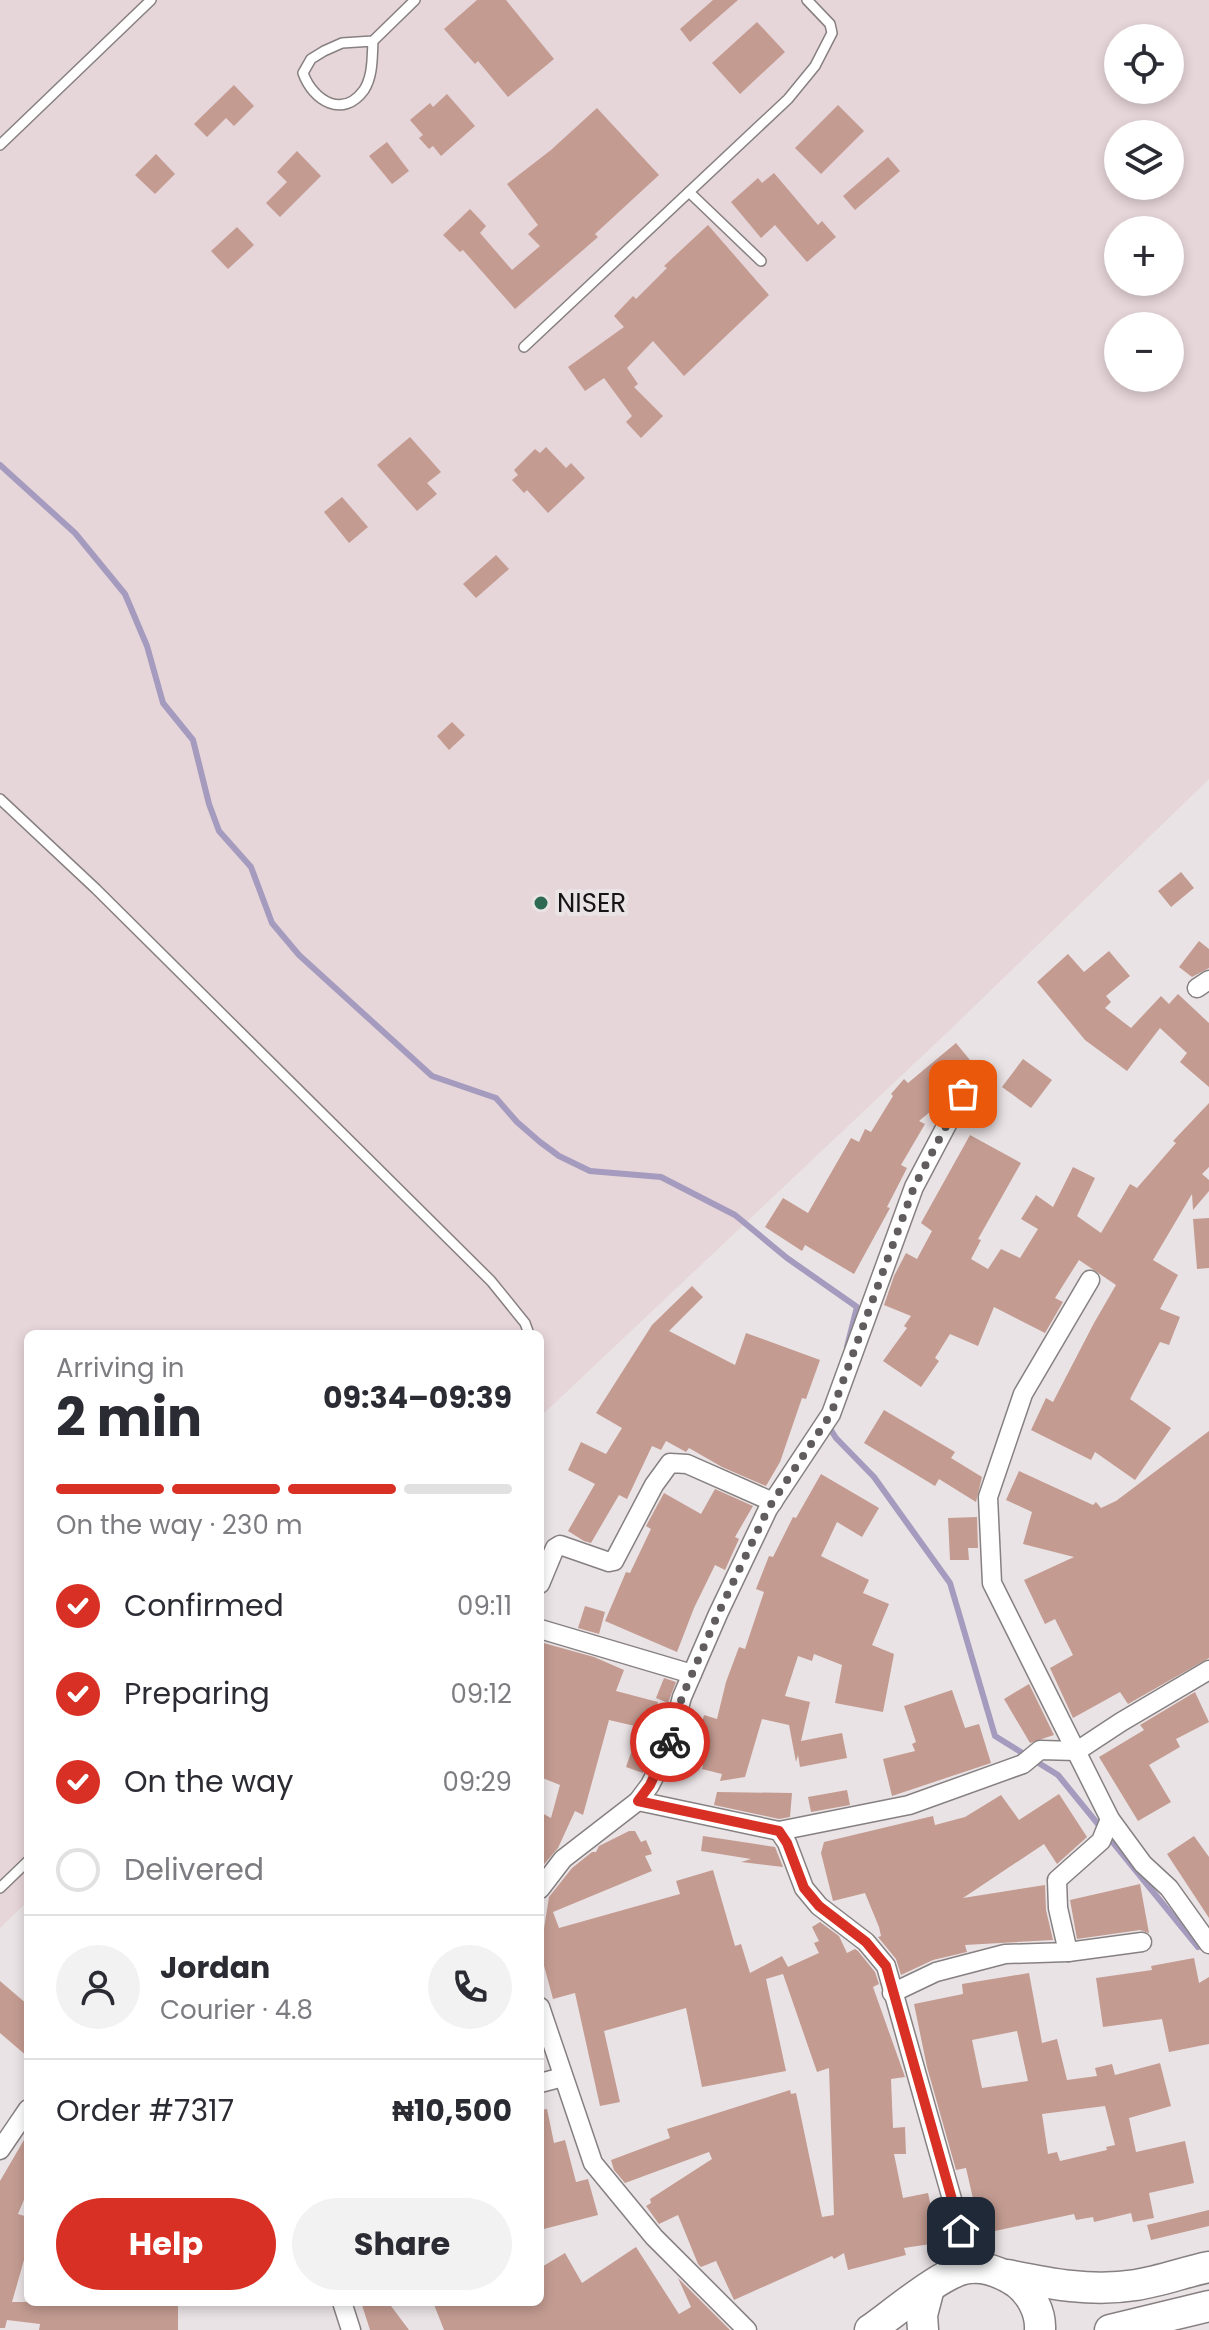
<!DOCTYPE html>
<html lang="en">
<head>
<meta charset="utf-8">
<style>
	body { margin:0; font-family:Poppins,sans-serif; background:#f2f2f3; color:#2b2b33; height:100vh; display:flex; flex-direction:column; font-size:30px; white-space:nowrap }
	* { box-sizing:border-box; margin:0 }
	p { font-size:26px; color:#7c7c81 }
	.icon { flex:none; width:44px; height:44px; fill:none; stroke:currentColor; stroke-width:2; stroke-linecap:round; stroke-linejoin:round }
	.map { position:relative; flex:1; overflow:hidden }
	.sheet { position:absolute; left:24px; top:1330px; width:520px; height:976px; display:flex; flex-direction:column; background:#fff; border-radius:12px; box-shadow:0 4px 12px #0003 }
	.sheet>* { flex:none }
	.tools { position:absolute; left:1104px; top:24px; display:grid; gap:16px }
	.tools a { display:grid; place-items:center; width:80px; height:80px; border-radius:50%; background:#fff; box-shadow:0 4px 12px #0003; font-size:40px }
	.pin { position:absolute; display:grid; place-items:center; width:68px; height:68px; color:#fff; margin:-34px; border-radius:16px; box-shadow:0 4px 12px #0006 }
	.courier { position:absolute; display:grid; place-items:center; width:80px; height:80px; margin:-40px; border:6px solid #d93025; border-radius:50%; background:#fff; color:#222; box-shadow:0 2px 10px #0007 }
	.summary em { font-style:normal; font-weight:700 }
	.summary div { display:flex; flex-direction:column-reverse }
	.summary { display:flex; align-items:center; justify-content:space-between; height:136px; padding:0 32px }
	h1 { font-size:52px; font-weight:700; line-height:60px }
	.bar { display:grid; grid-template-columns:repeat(4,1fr); gap:12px 8px; align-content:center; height:96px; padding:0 32px }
	.bar i { height:10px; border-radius:6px; background:#e1e1e2 }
	.bar .on { background:#d93025 }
	.bar p { grid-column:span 4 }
	.line { display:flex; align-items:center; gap:20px; padding:0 32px; border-top:2px solid #e1e1e2 }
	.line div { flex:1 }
	.round { display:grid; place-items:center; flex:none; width:84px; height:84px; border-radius:42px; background:#f2f2f3 }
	ol { padding:0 32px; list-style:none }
	li { display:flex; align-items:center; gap:24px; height:88px }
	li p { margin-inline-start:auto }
	li .icon { padding:8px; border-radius:50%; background:#d93025; color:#fff; stroke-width:4 }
	li:last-child { color:#7c7c81 }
	li i { width:44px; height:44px; border:4px solid #e1e1e2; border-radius:50% }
	.cta { display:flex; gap:16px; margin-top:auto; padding:16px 32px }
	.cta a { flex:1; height:92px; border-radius:48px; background:#d93025; color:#fff; font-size:32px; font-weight:700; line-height:92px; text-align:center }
	.cta a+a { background:#f2f2f3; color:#2b2b33 }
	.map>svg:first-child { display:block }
	.built { fill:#e6d5d9; fill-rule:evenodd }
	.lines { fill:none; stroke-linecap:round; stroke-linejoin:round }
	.stream { stroke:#a49bbe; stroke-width:6 }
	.building { fill:#c39b91; fill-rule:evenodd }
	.service-casing { stroke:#878081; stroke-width:12 }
	.minor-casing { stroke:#878081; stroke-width:21 }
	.trunk-casing { stroke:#878081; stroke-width:33 }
	.service { stroke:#fff; stroke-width:9 }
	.minor { stroke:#fff; stroke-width:18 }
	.trunk { stroke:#fff; stroke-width:30 }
	.done { stroke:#615c5e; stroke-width:8; stroke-dasharray:0 14.4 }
	.route { stroke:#d93025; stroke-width:10 }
	.poi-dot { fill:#2d6953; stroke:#eae3e5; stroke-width:3 }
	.labels { text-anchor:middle; stroke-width:8; stroke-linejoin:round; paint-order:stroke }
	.poi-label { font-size:26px; fill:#171415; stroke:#eae3e5; text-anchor:start }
</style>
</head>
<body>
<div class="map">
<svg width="1209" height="2330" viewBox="0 0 1209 2330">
	<rect width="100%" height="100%" fill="#eae3e5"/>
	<path class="built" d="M0 0H1209V779L953 1027 540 1417V1334H28V1901L0 1928ZM1118 38H1170V90H1118ZM1118 134H1170V186H1118ZM1118 230H1170V282H1118ZM1118 326H1170V378H1118Z"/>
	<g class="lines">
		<g class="stream">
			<polyline points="0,465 75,533 125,594 147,646 163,703 193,740 209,804 219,831 251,867 272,923 299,955 432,1076 496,1098 517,1122 540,1142 559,1156 590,1171 661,1177 735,1215 787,1258 857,1307 847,1347"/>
			<polyline points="827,1424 836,1438 874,1477 950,1583 995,1736 1058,1775 1198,1947"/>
		</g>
	</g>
	<g class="building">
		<polygon points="477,0 506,0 554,59 508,97 478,61 475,64 444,29"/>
		<polygon points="713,0 738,0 690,42 680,29"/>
		<polygon points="757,22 785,52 740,94 712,63"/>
		<polygon points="234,85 254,106 234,126 226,118 207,137 194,124"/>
		<polygon points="447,94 475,126 441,156 433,146 429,149 419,138 423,135 410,120 430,103 433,107"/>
		<polygon points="838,105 864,131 821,174 795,148"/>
		<polygon points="597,108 659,175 595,234 598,237 515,309 463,250 460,252 443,235 470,209 486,226 480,233 512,270 540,246 528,234 538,225 507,184 551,150"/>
		<polygon points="387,142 409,171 392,184 369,156"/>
		<polygon points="297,151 321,176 280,217 266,203 287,182 277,172"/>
		<polygon points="156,154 175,174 155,194 135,175"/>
		<polygon points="888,157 900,171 855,210 843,196"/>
		<polygon points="774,173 818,225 822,221 836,237 807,262 775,225 761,238 731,202 758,178 762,183"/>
		<polygon points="708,225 769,295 684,376 653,341 627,368 638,384 634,387 663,416 641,438 626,422 632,416 604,378 585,391 568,367 624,327 614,316 633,296 636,299 667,268 664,266"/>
		<polygon points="237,227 254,245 228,269 211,251"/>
		<polygon points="410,437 441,472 427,483 437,494 417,511 377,465"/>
		<polygon points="546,447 566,468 571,463 585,478 548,513 527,490 524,493 512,480 518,475 514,470 535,449 540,453"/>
		<polygon points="342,497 368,527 349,543 324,512"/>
		<polygon points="496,555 509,569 476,598 463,584"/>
		<polygon points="452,722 465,735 449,750 437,736"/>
		<polygon points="1181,872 1194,888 1171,907 1158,891"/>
		<polygon points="1199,941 1209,949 1209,968 1192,977 1179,967"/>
		<polygon points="1109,951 1130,976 1106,996 1111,1002 1105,1008 1131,1028 1161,996 1169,1004 1178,994 1209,1023 1209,1087 1180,1062 1187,1053 1160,1028 1127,1071 1085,1040 1037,982 1068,954 1084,972"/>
		<polygon points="956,1043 979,1071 965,1082 956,1084 948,1097 919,1121 925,1124 901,1165 907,1168 887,1207 890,1208 854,1274 805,1245 802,1251 765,1227 783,1198 808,1213 851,1138 859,1142 865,1129 871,1132 893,1096 891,1094 904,1079 908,1083"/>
		<polygon points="1023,1059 1052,1080 1031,1108 1002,1087"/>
		<polygon points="1209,1103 1209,1167 1202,1174 1209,1180 1209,1191 1193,1210 1192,1194 1153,1260 1178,1275 1160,1309 1180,1317 1169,1345 1160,1342 1130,1399 1171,1428 1135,1480 1095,1452 1091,1460 1031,1430 1046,1398 1053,1402 1094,1323 1116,1285 1079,1260 1055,1298 1063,1302 1045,1333 994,1307 978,1346 950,1334 935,1358 939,1361 921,1387 883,1361 907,1328 904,1326 911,1316 884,1305 894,1276 906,1253 917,1259 932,1231 921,1223 970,1135 1021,1163 978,1239 981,1240 971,1259 988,1269 1001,1249 1020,1258 1038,1229 1021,1219 1036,1195 1053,1207 1073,1167 1095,1178 1077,1216 1101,1233 1130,1184 1137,1188 1176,1143 1173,1141"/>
		<polygon points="1209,1218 1209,1268 1197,1269 1193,1219"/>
		<polygon points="692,1286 703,1297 669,1331 735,1365 746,1333 820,1360 806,1399 802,1398 780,1462 766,1486 722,1467 689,1448 686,1452 666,1441 661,1450 652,1446 627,1499 619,1495 591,1543 584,1541 568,1531 595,1484 568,1470 581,1442 606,1454 622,1428 596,1413 652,1325"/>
		<polygon points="884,1410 955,1452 951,1458 982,1477 976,1502 939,1479 935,1486 864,1443"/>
		<polygon points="1209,1431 1209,1658 1128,1704 1120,1692 1073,1718 1050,1668 1073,1655 1055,1619 1045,1624 1024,1580 1074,1557 1023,1544 1032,1512 1006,1500 1019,1471 1093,1505 1096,1502 1101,1508 1116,1501"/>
		<polygon points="821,1474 879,1508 862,1537 837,1522 821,1556 869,1580 863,1593 889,1604 872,1645 894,1654 883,1712 835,1703 842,1665 814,1654 812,1661 798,1656 785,1696 810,1702 801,1741 842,1733 847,1758 800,1767 798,1755 796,1762 789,1725 762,1719 745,1777 720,1781 722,1774 702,1769 707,1750 695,1746 704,1715 717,1719 726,1682 739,1647 745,1649 764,1592 756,1589 769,1556 773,1557 793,1517 796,1518"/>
		<polygon points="715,1489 753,1506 735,1537 739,1539 725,1570 715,1565 694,1608 677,1652 605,1621 626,1572 630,1573 651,1529 646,1526 664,1493 701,1514"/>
		<polygon points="977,1517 978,1548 968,1548 969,1560 950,1560 948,1518"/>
		<polygon points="585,1606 605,1612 599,1634 578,1628"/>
		<polygon points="540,1642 594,1657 624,1670 616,1691 658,1702 652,1730 609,1720 583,1815 575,1811 558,1848 540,1869 540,1812 551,1818 560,1785 540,1777"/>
		<polygon points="664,1678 676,1682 668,1703 656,1698"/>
		<polygon points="1029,1684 1054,1735 1030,1743 1004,1699"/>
		<polygon points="952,1690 965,1728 979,1724 991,1763 892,1796 883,1759 915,1751 912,1744 916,1742 904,1706"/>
		<polygon points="1195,1692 1209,1722 1176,1739 1180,1747 1149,1765 1171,1802 1138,1821 1099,1757 1144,1730 1140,1725"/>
		<polygon points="637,1735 657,1742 643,1773 626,1767"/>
		<polygon points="847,1790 850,1805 811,1812 808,1797"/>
		<polygon points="717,1792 792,1793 790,1817 779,1819 714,1805"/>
		<polygon points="1059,1794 1087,1837 1057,1864 1044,1844 963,1898 1045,1885 1046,1910 1053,1940 965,1945 967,1952 933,1960 901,1975 896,1959 878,1937 881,1936 879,1927 865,1893 833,1901 821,1853 824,1842 933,1816 935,1825 965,1817 1001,1795 1019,1820"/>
		<polygon points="629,1831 635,1831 641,1842 646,1840 652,1854 645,1856 652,1871 553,1912 559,1928 680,1894 676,1881 713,1870 735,1946 741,1944 750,1973 782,1956 788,1967 819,1953 814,1943 819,1941 812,1927 820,1922 839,1936 847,1953 855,1949 858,1951 875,1972 879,1984 873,1987 905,2077 891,2079 893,2128 905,2127 906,2154 894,2154 903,2198 928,2193 932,2212 943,2210 948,2230 935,2233 937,2243 904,2248 906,2255 848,2270 844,2253 834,2259 832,2256 734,2300 716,2261 701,2267 698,2264 678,2215 659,2224 646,2206 651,2203 650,2199 712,2159 709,2152 625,2183 614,2170 611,2160 670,2138 667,2129 790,2090 791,2094 796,2093 822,2217 834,2215 829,2068 817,2072 783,1974 766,1979 786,2071 702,2087 686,2008 604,2031 620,2102 600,2106 575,1993 553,1999 543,1962 540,1961 540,1954 549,1897 572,1868 592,1852 596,1852 599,1846"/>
		<polygon points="703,1836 775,1847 783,1867 741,1862 751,1859 701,1851"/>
		<polygon points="1194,1836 1209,1857 1209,1918 1167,1854"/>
		<polygon points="1140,1884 1149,1933 1140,1930 1077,1939 1070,1900"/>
		<polygon points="1194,1958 1199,1983 1209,1977 1209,2044 1169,2052 1162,2019 1103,2027 1096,1978 1152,1970 1151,1966"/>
		<path d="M1029 1973 1042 2043 1057 2039 1067 2080 1097 2076 1095 2068 1112 2064 1115 2075 1160 2063 1171 2106 1129 2118 1136 2152 1185 2141 1194 2183 1149 2193 1154 2218 1133 2222 1131 2213 1094 2222 1093 2217 1076 2220 1074 2214 981 2234 978 2223 972 2224 966 2205 974 2203 966 2168 956 2170 927 2067 914 2004 963 1994 962 1984ZM1017 2031 1028 2081 982 2088 972 2040ZM1105 2106 1115 2145 1106 2147 1107 2150 1060 2161 1057 2152 1048 2154 1042 2114Z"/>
		<polygon points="0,1981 28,2005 28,2057 0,2033"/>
		<polygon points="547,2109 554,2143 565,2140 576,2182 588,2179 598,2215 540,2230 540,2110"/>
		<polygon points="28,2133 28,2190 18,2214 28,2217 28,2246 12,2302 178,2302 178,2330 39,2330 40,2324 7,2320 5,2328 0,2328 0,2181"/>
		<polygon points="1209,2210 1209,2226 1151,2240 1147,2225"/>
		<polygon points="636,2247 679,2314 691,2307 678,2278 730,2330 444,2330 433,2302 540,2302 540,2268 565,2253 582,2283"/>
		<polygon points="361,2302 388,2302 409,2330 370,2330"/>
	</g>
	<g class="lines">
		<g class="service-casing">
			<g id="service">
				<path d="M373 41C372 58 373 76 364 90 343 119 313 101 303 73L311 59 324 51 342 43 373 41 415 0"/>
				<polyline points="0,145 151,0"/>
				<polyline points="689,192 761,261"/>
				<polyline points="524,347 788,99 815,66 832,33 830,24 807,0"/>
				<polyline points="0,799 96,889 491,1281 525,1323 529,1334"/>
				<polyline points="0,1888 28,1861"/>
			</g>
		</g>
		<g class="minor-casing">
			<g id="minor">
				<polyline points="1197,988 1209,980"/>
				<polyline points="1090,1280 1023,1394 988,1497 992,1583 1110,1819 1143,1864 1169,1888 1209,1944"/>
				<polyline points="540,1584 555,1548 560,1545 609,1562 614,1561 654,1485 670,1463 687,1464 773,1502"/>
				<polyline points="540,1629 692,1674"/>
				<polyline points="638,1801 779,1831 787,1843 804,1888 819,1906 866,1942 886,1966 961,2231 966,2268"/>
				<polyline points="779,1831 909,1805 1023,1764 1040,1750 1077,1751 1121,1722 1209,1670"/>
				<polyline points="540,1889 563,1859 638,1801 650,1785 667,1752 682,1697 718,1614 768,1509 831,1414 914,1187 963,1094"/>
				<polyline points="1068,1952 1142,1942"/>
				<polyline points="892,1993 936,1972 1005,1954 1068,1952 1058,1908 1057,1880 1101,1841 1110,1819"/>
				<polyline points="540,2007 593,2163 654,2237 747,2330"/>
				<polyline points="540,2083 563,2077"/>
				<polyline points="0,2150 28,2109"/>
				<polyline points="342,2302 351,2330"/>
			</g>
		</g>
		<g class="trunk-casing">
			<g id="trunk">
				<path d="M1007 2275C1050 2284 1092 2292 1136 2285 1161 2281 1185 2272 1209 2267"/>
				<path d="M870 2330C892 2315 945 2269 970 2268 986 2266 1002 2273 1016 2282 1031 2293 1041 2312 1040 2330"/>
				<polyline points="923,2330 922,2315 929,2288"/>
				<polyline points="1110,2330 1209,2306"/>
			</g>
		</g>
		<use href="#service" class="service"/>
		<use href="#minor" class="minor"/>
		<use href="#trunk" class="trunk"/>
	</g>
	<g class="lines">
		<polyline class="done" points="670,1742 682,1697 718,1614 768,1509 831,1414 914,1187 963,1094"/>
		<polyline class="route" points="670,1742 650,1785 638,1801 779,1831 787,1843 804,1888 819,1906 866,1942 886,1966 961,2231"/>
	</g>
	<circle class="poi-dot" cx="541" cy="903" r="8"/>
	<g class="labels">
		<g class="poi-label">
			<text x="557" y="912">NISER</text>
		</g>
	</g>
</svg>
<div class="tools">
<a><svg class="icon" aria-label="locate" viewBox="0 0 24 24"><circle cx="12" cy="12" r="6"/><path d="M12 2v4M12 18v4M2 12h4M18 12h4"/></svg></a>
<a><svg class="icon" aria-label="layers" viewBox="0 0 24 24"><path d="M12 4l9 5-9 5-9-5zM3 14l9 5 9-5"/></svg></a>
<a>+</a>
<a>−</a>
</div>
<div class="pin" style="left:963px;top:1094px;background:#ea580c"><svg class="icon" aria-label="bag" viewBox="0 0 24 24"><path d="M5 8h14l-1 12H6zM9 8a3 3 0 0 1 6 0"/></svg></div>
<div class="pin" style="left:961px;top:2231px;background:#1f2937"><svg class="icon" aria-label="home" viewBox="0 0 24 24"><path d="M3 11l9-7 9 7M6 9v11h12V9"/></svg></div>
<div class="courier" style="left:670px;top:1742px"><svg class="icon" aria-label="bike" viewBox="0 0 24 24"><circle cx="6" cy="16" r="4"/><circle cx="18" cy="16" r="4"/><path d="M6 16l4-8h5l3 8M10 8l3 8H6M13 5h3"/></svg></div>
<section class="sheet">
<div class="summary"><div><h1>2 min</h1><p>Arriving in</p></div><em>09:34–09:39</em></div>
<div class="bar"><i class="on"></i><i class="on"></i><i class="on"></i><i></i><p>On the way · 230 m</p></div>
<ol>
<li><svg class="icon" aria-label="check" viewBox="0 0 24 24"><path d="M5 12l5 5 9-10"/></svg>Confirmed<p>09:11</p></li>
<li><svg class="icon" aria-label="check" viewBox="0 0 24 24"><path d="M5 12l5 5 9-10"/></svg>Preparing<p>09:12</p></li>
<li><svg class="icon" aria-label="check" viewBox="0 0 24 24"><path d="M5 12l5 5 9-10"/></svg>On the way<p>09:29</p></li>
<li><i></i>Delivered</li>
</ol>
<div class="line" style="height:144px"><a class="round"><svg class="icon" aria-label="person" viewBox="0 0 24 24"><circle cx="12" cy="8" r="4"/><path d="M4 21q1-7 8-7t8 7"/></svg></a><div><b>Jordan</b><p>Courier · 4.8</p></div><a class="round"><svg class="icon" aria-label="phone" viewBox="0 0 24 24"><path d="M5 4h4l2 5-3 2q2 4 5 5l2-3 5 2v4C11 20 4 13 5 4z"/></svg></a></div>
<div class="line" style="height:104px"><div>Order #7317</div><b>₦10,500</b></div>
<div class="cta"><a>Help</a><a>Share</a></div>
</section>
</div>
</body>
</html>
